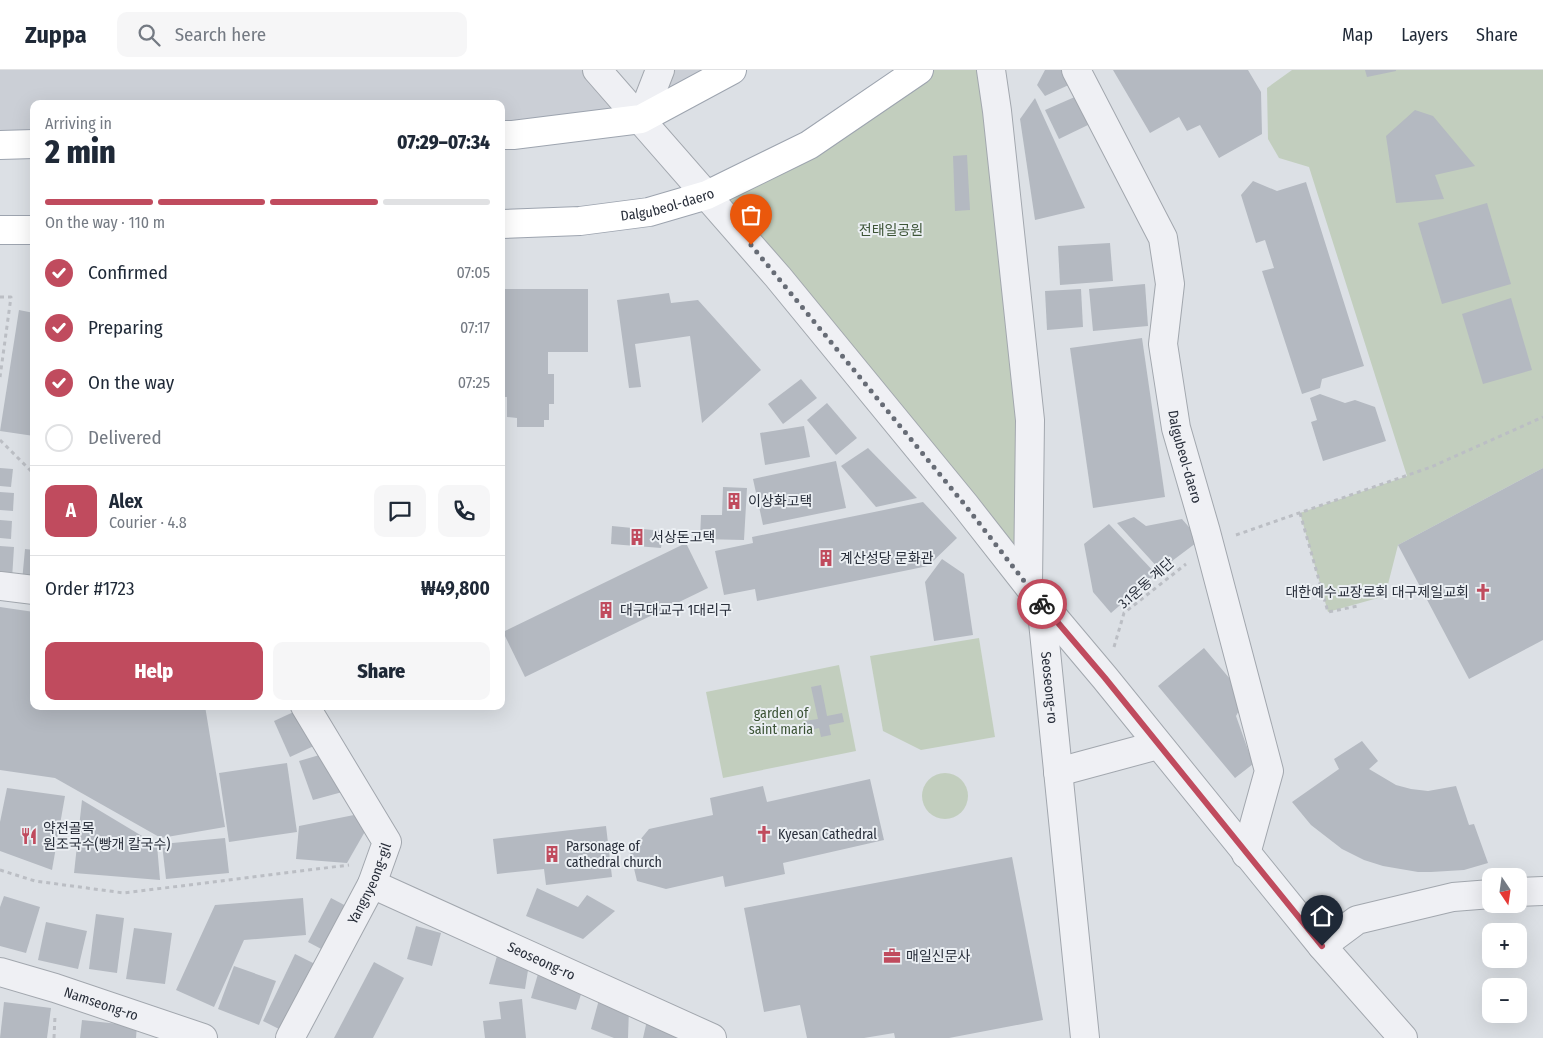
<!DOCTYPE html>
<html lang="en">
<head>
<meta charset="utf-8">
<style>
	body { margin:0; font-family:"Fira Sans Condensed","Noto Sans KR",sans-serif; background:#f6f6f7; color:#1f2937; height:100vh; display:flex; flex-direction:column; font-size:19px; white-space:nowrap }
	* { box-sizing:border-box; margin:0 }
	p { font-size:16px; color:#747a83 }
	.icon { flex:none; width:28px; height:28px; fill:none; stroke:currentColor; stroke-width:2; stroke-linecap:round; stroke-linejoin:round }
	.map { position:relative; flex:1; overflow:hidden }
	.side { position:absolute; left:30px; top:30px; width:475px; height:610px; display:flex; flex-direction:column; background:#fff; border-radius:10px; box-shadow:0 5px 20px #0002 }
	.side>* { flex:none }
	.needle { width:32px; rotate:167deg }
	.controls { position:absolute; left:1482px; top:798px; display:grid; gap:10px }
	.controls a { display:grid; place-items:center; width:45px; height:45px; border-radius:10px; background:#fff; box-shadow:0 5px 20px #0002; font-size:25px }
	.pin { position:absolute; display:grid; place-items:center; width:42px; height:42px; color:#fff; margin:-51px -21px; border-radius:50% 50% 50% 0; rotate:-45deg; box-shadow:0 0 5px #0007 }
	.pin .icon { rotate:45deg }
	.courier { position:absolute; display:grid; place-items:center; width:50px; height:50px; margin:-25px; border:4px solid #c04b5e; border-radius:50%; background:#fff; color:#222; box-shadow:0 1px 6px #0007 }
	.head em { font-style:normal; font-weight:800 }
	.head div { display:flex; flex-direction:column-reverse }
	.head { display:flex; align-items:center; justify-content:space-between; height:85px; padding:0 15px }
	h1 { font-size:32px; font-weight:800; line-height:38px }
	.bar { display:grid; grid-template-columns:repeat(4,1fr); gap:8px 5px; align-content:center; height:60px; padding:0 15px }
	.bar i { height:6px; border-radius:4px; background:#e0e1e3 }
	.bar .on { background:#c04b5e }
	.bar p { grid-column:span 4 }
	.line { display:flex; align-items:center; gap:12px; padding:0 15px; border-top:1px solid #e0e1e3 }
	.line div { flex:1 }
	.round { display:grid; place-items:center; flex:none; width:52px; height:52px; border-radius:10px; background:#f6f6f7 }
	ol { padding:0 15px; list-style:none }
	li { display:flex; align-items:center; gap:15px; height:55px }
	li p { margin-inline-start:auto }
	li .icon { padding:5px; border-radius:50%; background:#c04b5e; color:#fff; stroke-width:4 }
	li:last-child { color:#747a83 }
	li i { width:28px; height:28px; border:2px solid #e0e1e3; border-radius:50% }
	.action { display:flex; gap:10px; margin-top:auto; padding:10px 15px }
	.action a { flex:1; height:58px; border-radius:10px; background:#c04b5e; color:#fff; font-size:20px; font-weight:800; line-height:58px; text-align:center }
	.action a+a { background:#f6f6f7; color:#1f2937 }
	header { display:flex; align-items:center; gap:30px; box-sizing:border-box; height:70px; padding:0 25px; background:#fff; border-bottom:1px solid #e0e1e3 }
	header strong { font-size:24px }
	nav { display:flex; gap:28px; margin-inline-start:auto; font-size:18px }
	.search { width:350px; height:45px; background:#f6f6f7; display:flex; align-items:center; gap:12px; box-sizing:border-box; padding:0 18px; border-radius:10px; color:#747a83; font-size:19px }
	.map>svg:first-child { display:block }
	.built { fill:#cbcfd6 }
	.green { fill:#c2cebe }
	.building { fill:#b4b9c1 }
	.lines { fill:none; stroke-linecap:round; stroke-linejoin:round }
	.minor-casing { stroke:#a2a7ae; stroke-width:30 }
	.major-casing { stroke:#9da4af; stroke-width:30 }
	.path { stroke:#bbbec4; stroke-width:3; stroke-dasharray:4 4; stroke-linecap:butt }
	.minor { stroke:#eff0f4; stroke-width:28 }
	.major { stroke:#fff; stroke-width:28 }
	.done { stroke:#676c76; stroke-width:5; stroke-dasharray:0 9 }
	.route { stroke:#c04b5e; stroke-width:6 }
	.labels { text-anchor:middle; stroke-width:4; stroke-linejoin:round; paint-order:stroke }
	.street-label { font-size:14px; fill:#282e3a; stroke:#ebeff3 }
	.park-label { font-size:14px; fill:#3c5436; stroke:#ebeff3 }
	.poi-label { font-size:14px; fill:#282e3a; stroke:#ebeff3; text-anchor:start }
</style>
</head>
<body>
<header>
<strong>Zuppa</strong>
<div class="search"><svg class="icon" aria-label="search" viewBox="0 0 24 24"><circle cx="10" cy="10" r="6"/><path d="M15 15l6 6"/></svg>Search here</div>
<nav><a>Map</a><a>Layers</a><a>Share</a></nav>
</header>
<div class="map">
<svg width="1543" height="968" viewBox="0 0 1543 968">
	<rect width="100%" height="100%" fill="#dce0e5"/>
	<polygon class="built" points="0,0 601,0 641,49 658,0 715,0 641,49 501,65 501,34 34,34 34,73 0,73"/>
	<g class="green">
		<polygon points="919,0 990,0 1003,105 1028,514 707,125"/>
		<polygon points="1292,0 1543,0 1543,398 1398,475 1385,526 1328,542 1300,443 1407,406 1309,97 1279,88 1268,69 1267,18"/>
		<polygon points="979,568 995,667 921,680 883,661 870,586"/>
		<polygon points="839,595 856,681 723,708 706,622"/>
		<circle cx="945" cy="726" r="23"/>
	</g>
	<g class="building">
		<polygon points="1045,0 1067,0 1075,12 1045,26 1037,15"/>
		<polygon points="1113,0 1248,0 1261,22 1262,64 1219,88 1200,55 1187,61 1179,47 1150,63"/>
		<polygon points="1365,0 1396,0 1396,1 1367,7"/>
		<polygon points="1077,26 1090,54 1059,69 1045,40"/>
		<polygon points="1035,28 1085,138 1035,150 1020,49"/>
		<polygon points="1415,40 1433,46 1475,96 1435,105 1444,129 1396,133 1386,66"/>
		<polygon points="967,85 970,140 955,141 953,86"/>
		<polygon points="1253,111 1277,121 1306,112 1364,296 1322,309 1320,318 1302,324 1262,201 1274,198 1265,170 1256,173 1241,125"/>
		<polygon points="1487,133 1511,214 1442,234 1418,153"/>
		<polygon points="1110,173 1113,211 1060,215 1058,176"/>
		<polygon points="1145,214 1148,256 1093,261 1089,219"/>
		<polygon points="501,219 588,219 588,282 548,282 548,304 554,304 554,334 549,334 549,350 544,350 544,357 517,357 517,348 507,347 507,327 501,327"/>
		<polygon points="1081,219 1083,257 1047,260 1045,221"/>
		<polygon points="669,223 671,233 698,230 761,300 702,353 690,266 635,274 641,317 629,318 617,230"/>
		<polygon points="1511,228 1532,300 1483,314 1462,244"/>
		<polygon points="19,240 34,243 34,366 0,361"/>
		<polygon points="1142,268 1165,427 1093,438 1070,278"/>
		<polygon points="801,309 817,328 783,354 768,334"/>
		<polygon points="1320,324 1345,333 1355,330 1375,337 1386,371 1323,391 1311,352 1317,350 1310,328"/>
		<polygon points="827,333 857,368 836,385 807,350"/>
		<polygon points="804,356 810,387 765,395 760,363"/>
		<polygon points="868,378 917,428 876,437 841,396"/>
		<polygon points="836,391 846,438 763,455 753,409"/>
		<polygon points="0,398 13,399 11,417 0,416"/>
		<polygon points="1543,398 1543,570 1469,609 1398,475"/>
		<polygon points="723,417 747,418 744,470 700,469 701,445 722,445"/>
		<polygon points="0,422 14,423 13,441 0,440"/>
		<polygon points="923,432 957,468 928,496 757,531 755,519 724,525 715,481 753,473 752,467"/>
		<polygon points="1134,447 1146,456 1182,449 1200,470 1160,500 1117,453"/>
		<polygon points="0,450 12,451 11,469 0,468"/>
		<polygon points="1109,454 1156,504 1111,543 1093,522 1084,474"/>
		<polygon points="612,456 663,461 661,478 611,474"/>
		<polygon points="686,473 708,518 525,607 503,562"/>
		<polygon points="0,476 14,477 12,509 0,508"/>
		<polygon points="25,479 34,480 34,512 22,511"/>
		<polygon points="942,489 964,504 973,565 934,571 925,512"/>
		<polygon points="0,537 34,542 34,636 205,636 225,757 161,768 55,708 0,700"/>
		<polygon points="1204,578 1246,628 1236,646 1253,694 1235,708 1158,616"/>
		<polygon points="821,615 827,646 842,643 844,652 829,655 831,665 821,667 819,658 807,661 804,651 818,649 811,617"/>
		<polygon points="300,639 316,675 290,687 274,651"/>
		<polygon points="1362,671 1378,691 1369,699 1396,715 1411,719 1428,721 1456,716 1469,755 1474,754 1488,793 1464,800 1431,802 1418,802 1383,796 1364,790 1342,779 1311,755 1292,732 1339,699 1334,689"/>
		<polygon points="323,684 346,721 313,730 299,691"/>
		<polygon points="287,693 297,762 229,772 219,703"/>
		<polygon points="870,709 884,770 783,793 785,804 725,817 723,806 666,819 637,811 630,782 649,759 713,745 710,728 763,716 767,732"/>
		<polygon points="7,718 65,726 52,800 0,781 0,752"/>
		<polygon points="82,730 157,775 160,810 74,803"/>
		<polygon points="364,743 367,758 347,793 296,789 299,756"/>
		<polygon points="606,756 612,807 546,815 544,799 497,804 493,769"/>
		<polygon points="225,768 229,803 166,809 162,774"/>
		<polygon points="1012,787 1043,950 949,968 895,968 894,963 864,968 807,968 800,935 764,942 744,838"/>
		<polygon points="537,818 578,837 587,825 615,841 583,869 526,846"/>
		<polygon points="4,826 40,837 26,883 0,876 0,837"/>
		<polygon points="303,828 306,865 244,870 214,937 176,920 215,835"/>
		<polygon points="331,828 350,838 327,882 308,872"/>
		<polygon points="96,844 124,848 117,903 89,899"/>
		<polygon points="46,852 87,861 78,899 38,890"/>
		<polygon points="416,856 441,863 432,896 407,889"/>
		<polygon points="134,858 172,863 165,914 126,909"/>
		<polygon points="499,879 529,894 525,919 489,914"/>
		<polygon points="295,884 321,897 289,964 263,951"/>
		<polygon points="374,892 404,908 373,968 334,968"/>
		<polygon points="234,896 276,911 259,955 218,939"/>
		<polygon points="540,897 583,918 576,940 531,928"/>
		<polygon points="600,926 629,939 628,968 614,968 591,959"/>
		<polygon points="522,929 526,968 485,968 483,951 501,949 499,932"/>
		<polygon points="4,932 51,938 47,968 0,968"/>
		<polygon points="648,946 682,962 679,968 643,968"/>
		<polygon points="82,950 137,956 136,968 80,968"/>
	</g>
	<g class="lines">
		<g class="minor-casing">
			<g id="minor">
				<path id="s1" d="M597 0 778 207 965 435 1041 532 1085 968"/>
				<polyline points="991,0 997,41 1030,350 1028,514"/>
				<path id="s2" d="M1076 0 1163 168 1170 214 1163 274 1176 358 1206 462 1269 701 1246 784"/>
				<polyline points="641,49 660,0"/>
				<polyline points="0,516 34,520"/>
				<polyline points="1041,532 1105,608 1322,876 1403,968"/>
				<polyline points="1058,702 1158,675"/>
				<path id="s3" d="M372 814 712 968"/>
				<polyline points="1519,822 1543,821"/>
				<polyline points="1322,876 1357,850 1453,827 1491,824"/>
				<path id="s4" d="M0 902 55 918 203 968"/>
				<path id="s5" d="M290 968 372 814 387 772 305 636"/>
			</g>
		</g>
		<g class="major-casing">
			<g id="major">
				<polyline points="501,65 513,65 641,49 732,0"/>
				<polyline points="0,75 34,74"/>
				<path id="s6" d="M501 154 580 151 649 142 707 125 809 75 919 0"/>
				<polyline points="0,160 34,160"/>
			</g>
		</g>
		<g class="path">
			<polyline points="0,227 11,227 0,307"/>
			<polyline points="0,370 31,401"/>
			<polyline points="1300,443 1328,542 1358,536"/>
			<polyline points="1236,465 1431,397 1543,347"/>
			<polyline points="1114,577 1124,543 1186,494"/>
			<polyline points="0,800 35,811 124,823 349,795"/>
			<polyline points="54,968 55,946"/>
		</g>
		<use href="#minor" class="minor"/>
		<use href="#major" class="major"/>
	</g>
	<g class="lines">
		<polyline class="done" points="751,175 965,435 1042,534"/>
		<polyline class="route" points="1042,534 1105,608 1322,876"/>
	</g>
	<defs>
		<g id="building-bare" transform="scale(1.35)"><path d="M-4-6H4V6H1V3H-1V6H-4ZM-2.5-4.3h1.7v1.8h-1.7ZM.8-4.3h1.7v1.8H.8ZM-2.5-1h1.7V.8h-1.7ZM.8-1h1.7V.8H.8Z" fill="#c04b5e" stroke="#ebeff3" stroke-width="2.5" paint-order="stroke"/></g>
		<g id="church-bare" transform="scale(1.35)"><path d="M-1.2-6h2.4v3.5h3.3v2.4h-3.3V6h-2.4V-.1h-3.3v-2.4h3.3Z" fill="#c04b5e" stroke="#ebeff3" stroke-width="2.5" paint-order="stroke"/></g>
		<g id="restaurant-bare" transform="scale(1.35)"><path d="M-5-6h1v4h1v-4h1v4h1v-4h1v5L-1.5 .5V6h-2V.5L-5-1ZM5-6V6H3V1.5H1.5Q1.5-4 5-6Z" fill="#c04b5e" stroke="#ebeff3" stroke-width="2.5" paint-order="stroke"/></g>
		<g id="office-bare" transform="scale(1.35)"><path d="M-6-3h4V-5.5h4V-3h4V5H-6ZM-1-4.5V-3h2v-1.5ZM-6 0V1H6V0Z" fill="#c04b5e" stroke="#ebeff3" stroke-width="2.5" paint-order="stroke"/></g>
	</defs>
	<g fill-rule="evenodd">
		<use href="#building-bare" x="734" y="431"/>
		<use href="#building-bare" x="637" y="467"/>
		<use href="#building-bare" x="826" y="488"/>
		<use href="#church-bare" x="1483" y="522"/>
		<use href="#building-bare" x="606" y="540"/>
		<use href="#church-bare" x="764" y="764"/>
		<use href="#restaurant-bare" x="29" y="766"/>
		<use href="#building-bare" x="552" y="784"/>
		<use href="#office-bare" x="892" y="886"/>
	</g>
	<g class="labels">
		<g class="street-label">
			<text dy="5" stroke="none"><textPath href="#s6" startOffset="168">Dalgubeol-daero</textPath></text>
			<text dy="5" stroke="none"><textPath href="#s2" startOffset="411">Dalgubeol-daero</textPath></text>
			<text transform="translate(1146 513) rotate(-41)" y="5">3.1운동 계단</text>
			<text dy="5" stroke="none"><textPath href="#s1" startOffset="779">Seoseong-ro</textPath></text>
			<text dy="5" stroke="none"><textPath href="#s5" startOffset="174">Yangnyeong-gil</textPath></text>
			<text dy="5" stroke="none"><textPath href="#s3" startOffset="186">Seoseong-ro</textPath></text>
			<text dy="5" stroke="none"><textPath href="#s4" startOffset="106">Namseong-ro</textPath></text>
		</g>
		<g class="park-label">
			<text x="891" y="165">전태일공원</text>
			<text x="781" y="648">garden of<tspan x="781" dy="16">saint maria</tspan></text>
		</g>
		<g class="poi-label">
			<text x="748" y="436">이상화고택</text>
			<text x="651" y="472">서상돈고택</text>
			<text x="840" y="493">계산성당 문화관</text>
			<text x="1469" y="527" text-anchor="end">대한예수교장로회 대구제일교회</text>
			<text x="620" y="545">대구대교구 1대리구</text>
			<text x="43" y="763">약전골목<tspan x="43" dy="16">원조국수(빵개 칼국수)</tspan></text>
			<text x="778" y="769">Kyesan Cathedral</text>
			<text x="566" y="781">Parsonage of<tspan x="566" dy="16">cathedral church</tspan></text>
			<text x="906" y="891">매일신문사</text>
		</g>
	</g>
</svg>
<div class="controls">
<a><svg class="needle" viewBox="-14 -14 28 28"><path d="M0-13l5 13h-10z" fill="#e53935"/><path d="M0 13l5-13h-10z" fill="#747a83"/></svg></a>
<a>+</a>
<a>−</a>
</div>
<div class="pin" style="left:751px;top:175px;background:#ea580c"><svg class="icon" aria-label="bag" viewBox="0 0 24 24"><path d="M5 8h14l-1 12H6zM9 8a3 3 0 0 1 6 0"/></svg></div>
<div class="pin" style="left:1322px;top:876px;background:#1f2937"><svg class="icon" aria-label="home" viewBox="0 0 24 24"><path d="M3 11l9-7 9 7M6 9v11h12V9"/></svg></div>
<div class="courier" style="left:1042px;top:534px"><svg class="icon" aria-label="bike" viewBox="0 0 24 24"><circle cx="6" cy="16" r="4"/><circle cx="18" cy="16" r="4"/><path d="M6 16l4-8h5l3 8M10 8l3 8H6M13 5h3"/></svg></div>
<section class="side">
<div class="head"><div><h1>2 min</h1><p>Arriving in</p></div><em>07:29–07:34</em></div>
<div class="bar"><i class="on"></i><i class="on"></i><i class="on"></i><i></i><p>On the way · 110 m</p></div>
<ol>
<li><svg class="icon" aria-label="check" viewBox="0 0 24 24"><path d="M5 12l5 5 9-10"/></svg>Confirmed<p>07:05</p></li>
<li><svg class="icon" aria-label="check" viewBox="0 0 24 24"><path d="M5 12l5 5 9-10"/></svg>Preparing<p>07:17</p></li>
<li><svg class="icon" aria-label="check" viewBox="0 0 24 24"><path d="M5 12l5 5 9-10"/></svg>On the way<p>07:25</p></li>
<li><i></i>Delivered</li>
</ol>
<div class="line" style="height:90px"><b class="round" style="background:#c04b5e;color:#fff">A</b><div><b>Alex</b><p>Courier · 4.8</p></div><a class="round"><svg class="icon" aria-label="chat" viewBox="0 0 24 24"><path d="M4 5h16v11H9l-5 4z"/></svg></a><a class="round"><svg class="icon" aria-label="phone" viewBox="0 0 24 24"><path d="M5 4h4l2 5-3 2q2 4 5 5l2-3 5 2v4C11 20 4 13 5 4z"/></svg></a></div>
<div class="line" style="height:65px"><div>Order #1723</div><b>₩49,800</b></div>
<div class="action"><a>Help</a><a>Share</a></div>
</section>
</div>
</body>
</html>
